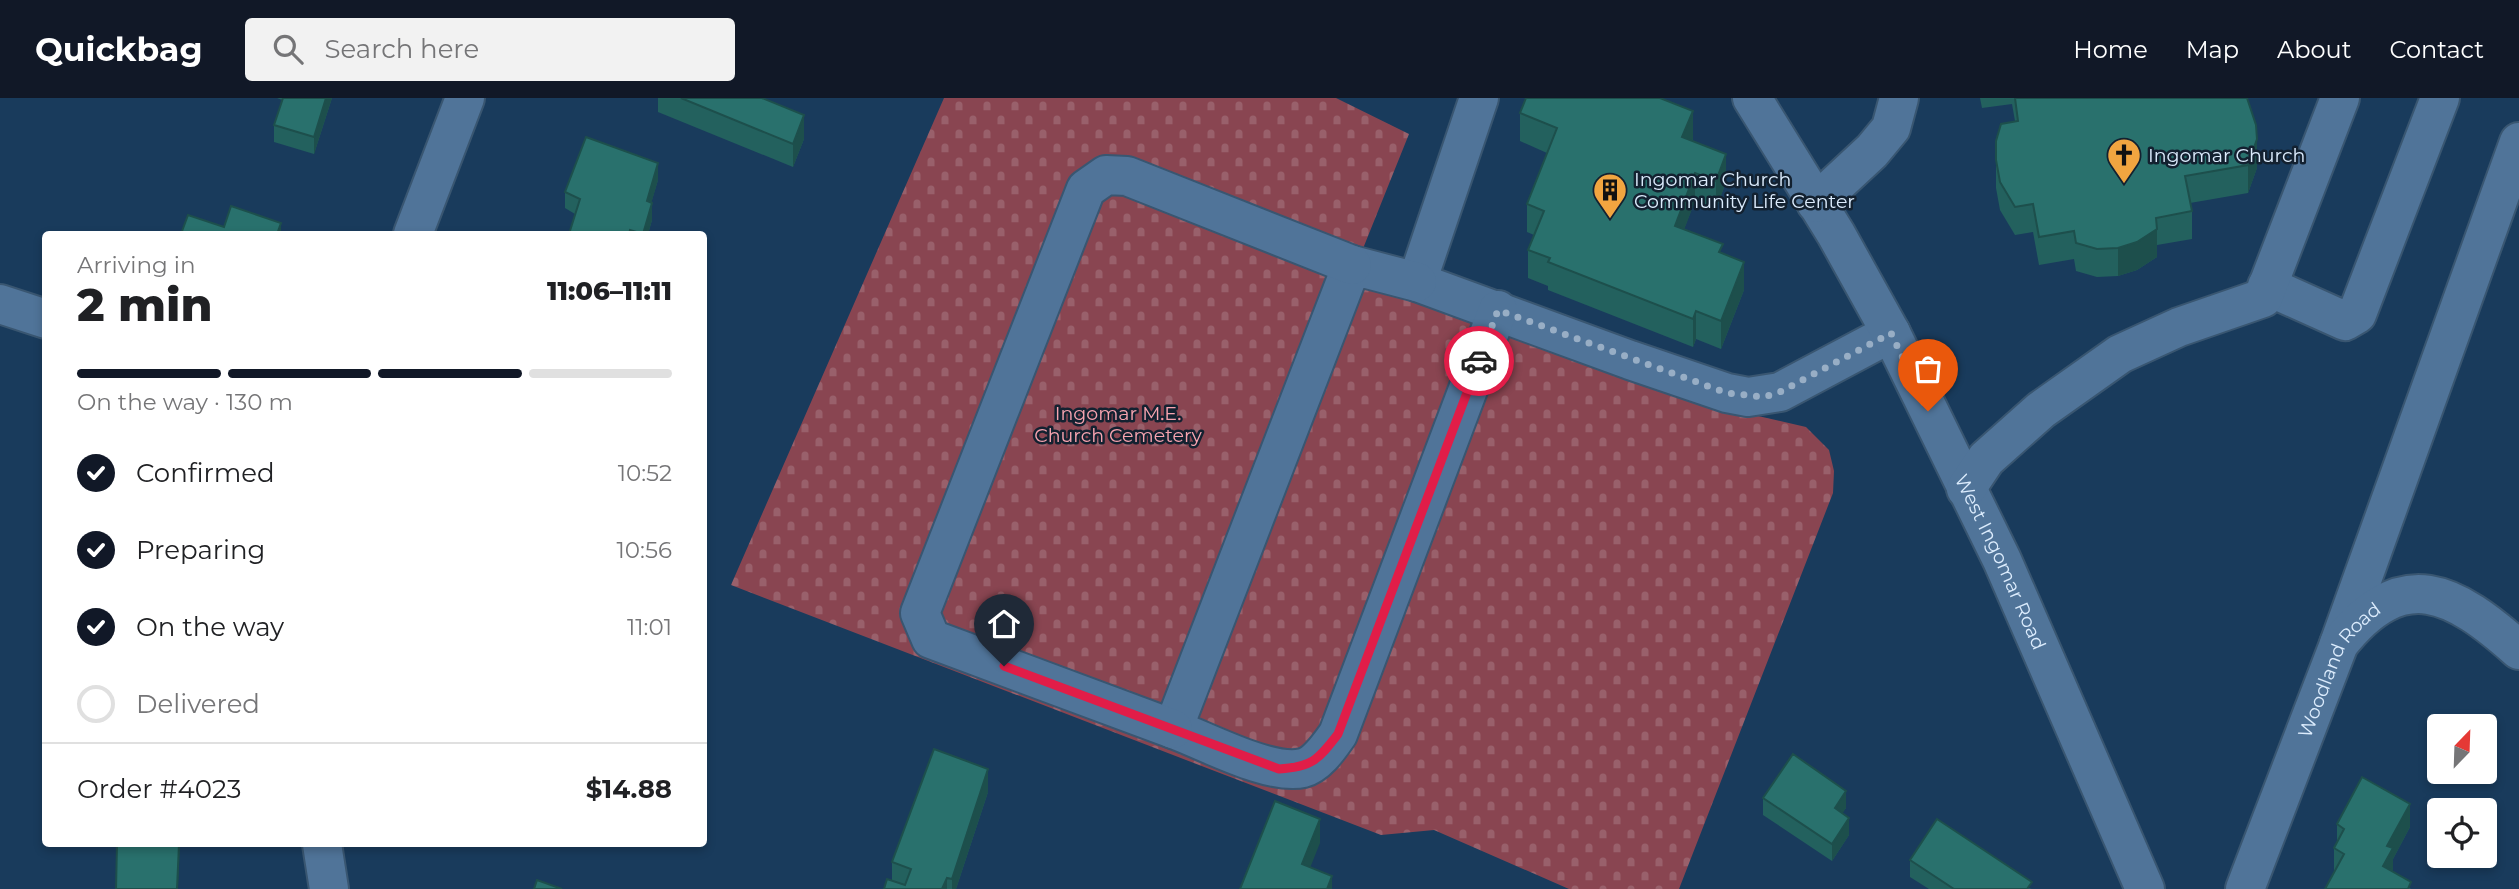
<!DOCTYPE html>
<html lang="en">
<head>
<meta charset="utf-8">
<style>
	body { margin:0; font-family:Montserrat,sans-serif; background:#f2f2f2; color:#202124; height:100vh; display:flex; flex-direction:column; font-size:26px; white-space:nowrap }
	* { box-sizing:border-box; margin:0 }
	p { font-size:23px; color:#757577 }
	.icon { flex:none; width:38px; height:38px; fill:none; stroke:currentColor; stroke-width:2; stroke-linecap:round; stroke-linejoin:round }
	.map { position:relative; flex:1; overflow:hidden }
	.side { position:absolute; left:42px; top:133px; width:665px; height:616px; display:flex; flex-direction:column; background:#fff; border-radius:7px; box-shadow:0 4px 10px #0003 }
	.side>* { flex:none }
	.needle { width:46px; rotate:23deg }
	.controls { position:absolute; left:2427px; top:616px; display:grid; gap:14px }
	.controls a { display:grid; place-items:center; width:70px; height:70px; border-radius:7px; background:#fff; box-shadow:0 4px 10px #0003; font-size:35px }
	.pin { position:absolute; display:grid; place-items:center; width:60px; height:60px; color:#fff; margin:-72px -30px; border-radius:50% 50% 50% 0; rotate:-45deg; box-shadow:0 0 7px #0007 }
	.pin .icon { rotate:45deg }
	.courier { position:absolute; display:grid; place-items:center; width:70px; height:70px; margin:-35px; border:5px solid #e11d48; border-radius:50%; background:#fff; color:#222; box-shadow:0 2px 9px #0007 }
	.head em { font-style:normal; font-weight:800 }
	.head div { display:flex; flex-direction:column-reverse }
	.head { display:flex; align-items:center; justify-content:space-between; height:119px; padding:0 35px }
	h1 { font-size:46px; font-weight:800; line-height:52px }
	.bar { display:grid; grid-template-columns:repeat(4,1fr); gap:10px 7px; align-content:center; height:84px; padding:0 35px }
	.bar i { height:9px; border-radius:5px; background:#e0e0e0 }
	.bar .active { background:#111827 }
	.bar p { grid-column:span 4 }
	.line { display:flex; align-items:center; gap:18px; padding:0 35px; border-top:2px solid #e0e0e0 }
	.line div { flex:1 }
	ol { padding:0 35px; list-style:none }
	li { display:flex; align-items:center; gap:21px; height:77px }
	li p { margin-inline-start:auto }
	li .icon { padding:7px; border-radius:50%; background:#111827; color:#fff; stroke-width:4 }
	li:last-child { color:#757577 }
	li i { width:38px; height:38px; border:4px solid #e0e0e0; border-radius:50% }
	header { display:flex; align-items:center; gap:42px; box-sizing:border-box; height:98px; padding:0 35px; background:#111827; color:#fff }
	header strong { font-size:33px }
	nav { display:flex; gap:38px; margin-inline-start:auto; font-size:24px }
	.search { width:490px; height:63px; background:#f2f2f2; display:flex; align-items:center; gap:18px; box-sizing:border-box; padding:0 24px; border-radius:7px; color:#757577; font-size:26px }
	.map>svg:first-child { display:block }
	.cemetery { fill:url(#cemetery-stones) }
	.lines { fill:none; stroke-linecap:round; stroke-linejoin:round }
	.minor-casing { stroke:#395671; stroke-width:42 }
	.minor { stroke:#507499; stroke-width:38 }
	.wall { fill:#23615e }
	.shaded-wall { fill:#1d4f4c }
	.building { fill:#29716d; stroke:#1d4f4c; stroke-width:2 }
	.done { stroke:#98aec5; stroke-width:7; stroke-dasharray:0 12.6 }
	.route { stroke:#e11d48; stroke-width:9 }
	.labels { text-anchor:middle; stroke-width:5; stroke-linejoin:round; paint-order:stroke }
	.poi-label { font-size:19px; fill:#dcecfd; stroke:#132130; text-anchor:start }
	.park-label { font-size:19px; fill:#f8a4b0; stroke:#132130 }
	.street-label { font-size:19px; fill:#dcecfd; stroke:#132130 }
</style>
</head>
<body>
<header>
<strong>Quickbag</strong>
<div class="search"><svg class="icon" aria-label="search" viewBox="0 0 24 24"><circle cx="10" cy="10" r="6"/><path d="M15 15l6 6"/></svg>Search here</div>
<nav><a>Home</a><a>Map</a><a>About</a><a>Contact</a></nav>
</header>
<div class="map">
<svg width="2519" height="791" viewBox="0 0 2519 791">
	<defs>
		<pattern id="cemetery-stones" width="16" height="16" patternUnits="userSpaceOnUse" patternTransform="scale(1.75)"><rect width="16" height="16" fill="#894551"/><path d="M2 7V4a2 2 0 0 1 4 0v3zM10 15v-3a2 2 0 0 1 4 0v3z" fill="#99606b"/></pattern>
	</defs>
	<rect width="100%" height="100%" fill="#193b5c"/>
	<polygon class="cemetery" points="944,0 1336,0 1409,36 1362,153 1723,310 1806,329 1829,352 1834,373 1833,395 1679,791 1569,791 1434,732 1381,737 731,487"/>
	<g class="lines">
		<g class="minor-casing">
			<g id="minor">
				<polyline points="1479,0 1417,184 1630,262 1727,295 1748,299 1780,294 1891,235"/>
				<path id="s1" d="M1752 0 1836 136 1891 235 2002 462 2145 791"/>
				<polyline points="1816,105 1872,53 1891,30 1899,0"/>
				<polyline points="413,136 465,0"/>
				<path d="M1417 184 1352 167 1173 631C1206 643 1270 678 1303 670 1318 666 1330 647 1338 636L1498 212"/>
				<polyline points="2267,188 2345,223 2357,216 2440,0"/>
				<polyline points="0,206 46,221"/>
				<polyline points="1966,391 1986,361 2041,312 2120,256 2179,229 2263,200 2340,0"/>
				<polyline points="2339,546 2519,44"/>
				<polyline points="1173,631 931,541 920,515 1086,91 1106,77 1127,78 1352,167"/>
				<polyline points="322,746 329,791"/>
				<path id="s2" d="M2245 791 2339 546C2403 465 2454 494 2519 552"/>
			</g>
		</g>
		<use href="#minor" class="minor"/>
	</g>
	<g class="wall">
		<polygon points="277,0 332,0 314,56 274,44 274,27 282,2"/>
		<polygon points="658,0 762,0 804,41 793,69 658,14"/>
		<polygon points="1980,0 2247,0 2257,70 2248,95 2190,105 2192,113 2192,141 2157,147 2157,159 2137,172 2118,178 2097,179 2076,173 2074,161 2039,167 2033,134 2015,137 2000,112 1996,90 1996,43 2015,23 2012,6 1982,10"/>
		<polygon points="1520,15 1693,41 1692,43 1726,84 1716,111 1695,103 1684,131 1723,156 1744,192 1721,251 1696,241 1693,249 1548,192 1548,188 1528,180 1528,152 1534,137 1527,134 1527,106 1547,55 1520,43"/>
		<polygon points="658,82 651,105 652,122 648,136 569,136 575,116 565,110 565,94"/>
		<polygon points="988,694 956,791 884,791 892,783 892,764"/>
		<polygon points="1763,700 1846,710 1842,715 1849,737 1832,763 1763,717"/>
		<polygon points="2337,726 2410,729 2393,761 2392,774 2411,791 2334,774 2334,750 2337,745"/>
		<polygon points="1910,762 2032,791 1929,791 1910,779"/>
	</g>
	<g class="shaded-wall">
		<polygon points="326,0 332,0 314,56 314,39"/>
		<polygon points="1693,13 1693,41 1682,67 1682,39"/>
		<polygon points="804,17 804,41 793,69 793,46"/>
		<polygon points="2257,41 2257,70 2248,95 2248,67"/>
		<polygon points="1726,56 1726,84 1716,111 1716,83"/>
		<polygon points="658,65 658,82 647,120 647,103"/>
		<polygon points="1695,75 1695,103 1675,156 1675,128"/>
		<polygon points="652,105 652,122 648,136 643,136"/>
		<polygon points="281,125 281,136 277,136"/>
		<polygon points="2157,131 2157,159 2137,172 2118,178 2118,150"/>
		<polygon points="1744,164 1744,192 1721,251 1721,223"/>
		<polygon points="1696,213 1696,241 1693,249 1693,221"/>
		<polygon points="988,671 988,694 956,791 952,791 952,781"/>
		<polygon points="1846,693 1846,710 1835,727 1835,710"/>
		<polygon points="2410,706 2410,729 2393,761 2393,774 2383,768 2387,748"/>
		<polygon points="1849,720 1849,737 1832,763 1832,746"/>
		<polygon points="1320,721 1320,745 1302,790 1302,766"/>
		<polygon points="179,746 180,746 178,791 177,791"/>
		<polygon points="1332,778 1332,791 1327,791"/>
		<polygon points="947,780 947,791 942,791"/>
	</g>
	<g class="building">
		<polygon points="283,0 326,0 314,39 274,27"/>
		<polygon points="681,0 762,0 804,17 793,46"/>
		<polygon points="1526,0 1660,0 1693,13 1682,39 1726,56 1716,83 1695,75 1675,128 1723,146 1719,154 1744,164 1721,223 1696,213 1693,221 1548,164 1550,160 1528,152 1544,113 1527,106 1557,30 1520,15"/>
		<polygon points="2015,0 2247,0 2256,27 2257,41 2248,67 2185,78 2192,113 2156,120 2157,131 2137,144 2118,150 2097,151 2076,145 2074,133 2039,139 2033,106 2015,109 2000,84 1996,62 1996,43 2001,26 2018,23"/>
		<polygon points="586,39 658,65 647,103 652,105 643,136 630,132 629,136 569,136 580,101 565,94"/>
		<polygon points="231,108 281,125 277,136 181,136 188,117 224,129"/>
		<polygon points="934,651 988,671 952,781 947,780 942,791 884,791 887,781 905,787 911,771 892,764"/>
		<polygon points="1793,656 1846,693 1835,710 1849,720 1832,746 1763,700"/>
		<polygon points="2362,679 2410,706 2387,748 2393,750 2383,768 2411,784 2408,791 2325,791 2344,756 2334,750 2344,731 2337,726"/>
		<polygon points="1275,703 1320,721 1302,766 1332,778 1327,791 1240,791"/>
		<polygon points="1937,721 2032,784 2027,791 1954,791 1910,762"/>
		<polygon points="117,746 179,746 177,791 116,791"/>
		<polygon points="537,782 562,791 534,791"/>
	</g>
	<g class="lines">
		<polyline class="done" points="1479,263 1498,212 1727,295 1764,299 1780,294 1891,235 1928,313"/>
		<path class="route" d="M1004 568 1279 671C1312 669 1318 662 1338 636L1479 263"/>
	</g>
	<defs>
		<g id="church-pin" transform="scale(1.75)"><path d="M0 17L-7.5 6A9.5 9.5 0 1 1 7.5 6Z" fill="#f1a540" stroke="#132130"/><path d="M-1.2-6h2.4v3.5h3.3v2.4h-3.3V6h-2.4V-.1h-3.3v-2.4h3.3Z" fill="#111"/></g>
		<g id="building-pin" transform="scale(1.75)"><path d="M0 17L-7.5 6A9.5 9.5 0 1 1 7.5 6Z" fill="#f1a540" stroke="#132130"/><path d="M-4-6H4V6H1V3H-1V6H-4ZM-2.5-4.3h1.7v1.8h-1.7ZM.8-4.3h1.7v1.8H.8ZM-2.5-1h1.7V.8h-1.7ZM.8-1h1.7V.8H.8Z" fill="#111"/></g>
	</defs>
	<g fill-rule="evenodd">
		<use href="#church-pin" x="2124" y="57"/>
		<use href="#building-pin" x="1610" y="92"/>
	</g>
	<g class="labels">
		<g class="poi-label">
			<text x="2148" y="64">Ingomar Church</text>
			<text x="1634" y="88">Ingomar Church<tspan x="1634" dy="22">Community Life Center</tspan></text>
		</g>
		<g class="park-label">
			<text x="1118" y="322">Ingomar M.E.<tspan x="1118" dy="22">Church Cemetery</tspan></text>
		</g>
		<g class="street-label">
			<text dy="7" stroke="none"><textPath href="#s1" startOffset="527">West Ingomar Road</textPath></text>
			<text dy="7" stroke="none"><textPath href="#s2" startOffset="240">Woodland Road</textPath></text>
		</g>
	</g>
</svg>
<div class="controls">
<a><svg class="needle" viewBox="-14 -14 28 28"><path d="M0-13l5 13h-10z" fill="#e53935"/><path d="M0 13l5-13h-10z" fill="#757577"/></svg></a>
<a><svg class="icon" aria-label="locate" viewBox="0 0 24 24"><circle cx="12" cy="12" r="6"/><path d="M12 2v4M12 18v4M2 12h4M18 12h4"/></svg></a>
</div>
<div class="pin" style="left:1928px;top:313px;background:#ea580c"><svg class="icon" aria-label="bag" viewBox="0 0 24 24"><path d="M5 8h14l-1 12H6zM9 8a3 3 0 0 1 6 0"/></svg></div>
<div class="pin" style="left:1004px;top:568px;background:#1f2937"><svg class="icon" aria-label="home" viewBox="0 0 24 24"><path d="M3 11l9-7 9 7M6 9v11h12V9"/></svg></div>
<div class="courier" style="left:1479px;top:263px"><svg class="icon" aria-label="car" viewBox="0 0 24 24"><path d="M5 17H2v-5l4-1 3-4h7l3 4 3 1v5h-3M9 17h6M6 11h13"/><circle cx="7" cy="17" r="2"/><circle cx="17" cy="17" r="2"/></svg></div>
<section class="side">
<div class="head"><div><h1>2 min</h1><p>Arriving in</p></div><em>11:06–11:11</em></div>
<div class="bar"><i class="active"></i><i class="active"></i><i class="active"></i><i></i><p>On the way · 130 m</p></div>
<ol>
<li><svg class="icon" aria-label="check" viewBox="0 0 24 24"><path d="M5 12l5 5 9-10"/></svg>Confirmed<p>10:52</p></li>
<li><svg class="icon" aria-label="check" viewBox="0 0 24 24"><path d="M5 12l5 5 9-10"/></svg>Preparing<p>10:56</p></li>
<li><svg class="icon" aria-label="check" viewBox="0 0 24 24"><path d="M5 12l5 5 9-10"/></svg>On the way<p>11:01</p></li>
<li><i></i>Delivered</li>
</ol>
<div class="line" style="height:91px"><div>Order #4023</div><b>$14.88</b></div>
</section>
</div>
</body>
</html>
